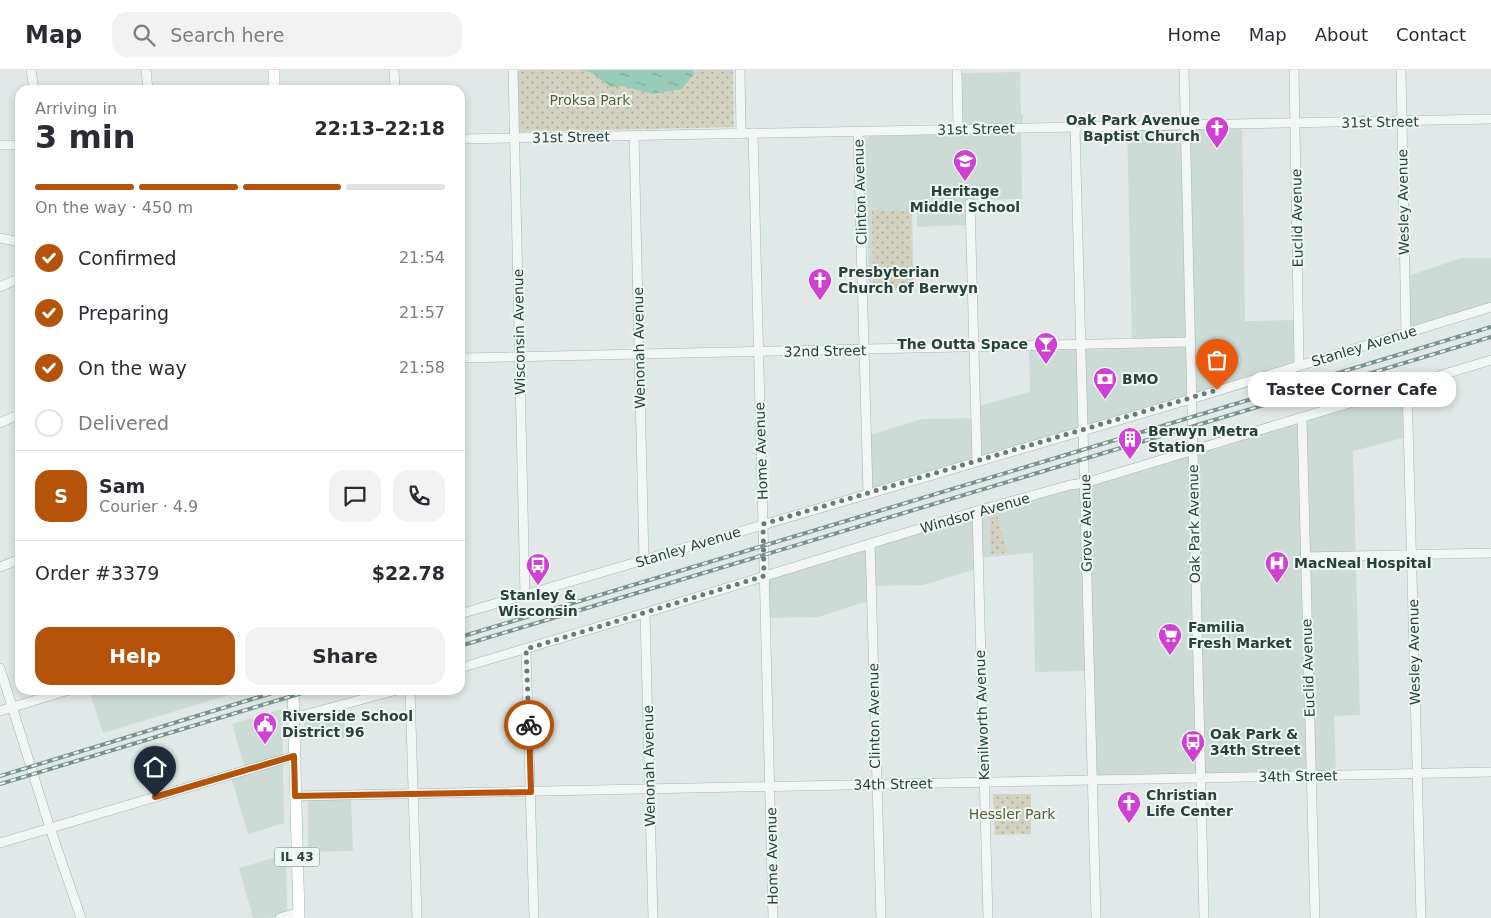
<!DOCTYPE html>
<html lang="en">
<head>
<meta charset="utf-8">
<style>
	body { margin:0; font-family:"DejaVu Sans",sans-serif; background:#f2f2f3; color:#2b2b33; height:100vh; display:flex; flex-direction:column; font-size:19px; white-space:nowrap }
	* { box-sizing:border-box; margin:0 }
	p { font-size:16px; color:#7c7c81 }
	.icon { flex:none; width:28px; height:28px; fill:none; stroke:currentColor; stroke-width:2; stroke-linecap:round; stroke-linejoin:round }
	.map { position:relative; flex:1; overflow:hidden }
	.sheet { position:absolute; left:15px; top:15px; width:450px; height:610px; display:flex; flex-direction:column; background:#fff; border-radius:15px; box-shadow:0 2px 8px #0003 }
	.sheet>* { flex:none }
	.pin { position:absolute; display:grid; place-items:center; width:42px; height:42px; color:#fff; margin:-51px -21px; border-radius:50% 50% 50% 0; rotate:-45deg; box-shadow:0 0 5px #0007 }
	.pin .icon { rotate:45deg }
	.courier { position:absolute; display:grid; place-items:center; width:50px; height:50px; margin:-25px; border:4px solid #b45309; border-radius:50%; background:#fff; color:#222; box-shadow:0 1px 6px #0007 }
	.bubble { position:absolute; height:35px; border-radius:15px; background:#fff; box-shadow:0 2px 8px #0003; font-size:16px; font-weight:600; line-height:35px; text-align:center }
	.headline em { font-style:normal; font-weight:600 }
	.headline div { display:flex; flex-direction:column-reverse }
	.headline { display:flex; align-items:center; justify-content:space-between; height:85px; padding:0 20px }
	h1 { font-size:32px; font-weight:600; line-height:38px }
	.bar { display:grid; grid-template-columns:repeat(4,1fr); gap:8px 5px; align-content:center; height:60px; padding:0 20px }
	.bar i { height:6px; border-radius:4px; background:#e1e1e2 }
	.bar .active { background:#b45309 }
	.bar p { grid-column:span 4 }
	.line { display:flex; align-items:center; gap:12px; padding:0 20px; border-top:1px solid #e1e1e2 }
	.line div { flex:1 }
	.round { display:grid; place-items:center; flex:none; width:52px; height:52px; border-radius:15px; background:#f2f2f3 }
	ol { padding:0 20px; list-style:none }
	li { display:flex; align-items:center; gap:15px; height:55px }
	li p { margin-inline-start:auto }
	li .icon { padding:5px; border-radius:50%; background:#b45309; color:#fff; stroke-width:4 }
	li:last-child { color:#7c7c81 }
	li i { width:28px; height:28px; border:2px solid #e1e1e2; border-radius:50% }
	.button { display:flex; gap:10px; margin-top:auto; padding:10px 20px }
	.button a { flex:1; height:58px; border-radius:15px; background:#b45309; color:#fff; font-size:20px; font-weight:600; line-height:58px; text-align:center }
	.button a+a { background:#f2f2f3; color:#2b2b33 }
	header { display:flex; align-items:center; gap:30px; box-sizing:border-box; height:70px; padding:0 25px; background:#fff; border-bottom:1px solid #e1e1e2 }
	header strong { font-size:24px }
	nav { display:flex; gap:28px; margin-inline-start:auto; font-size:18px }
	.search { width:350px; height:45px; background:#f2f2f3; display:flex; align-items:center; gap:12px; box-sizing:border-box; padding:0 18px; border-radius:15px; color:#7c7c81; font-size:19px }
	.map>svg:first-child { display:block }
	.built { fill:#cddbd7 }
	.green { fill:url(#green-dots) }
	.water { fill:url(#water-ripples) }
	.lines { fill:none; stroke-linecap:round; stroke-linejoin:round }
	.minor-casing { stroke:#a5b3b0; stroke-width:10 }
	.major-casing { stroke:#9eb5af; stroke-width:12 }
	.minor { stroke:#f2f7f6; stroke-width:9 }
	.major { stroke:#fff; stroke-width:11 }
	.rail-casing { stroke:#78938d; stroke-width:4 }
	.rail { stroke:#eff7f4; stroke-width:2; stroke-dasharray:5.5; stroke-linecap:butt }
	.done { stroke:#687c77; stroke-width:5; stroke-dasharray:0 9 }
	.route { stroke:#b45309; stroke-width:6 }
	.labels { text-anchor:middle; stroke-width:4; stroke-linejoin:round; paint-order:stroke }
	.shield { fill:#eff7f4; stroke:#647872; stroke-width:1 }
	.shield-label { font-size:12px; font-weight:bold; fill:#28413b }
	.park-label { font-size:14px; fill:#5d5b34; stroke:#eff7f4 }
	.poi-label { font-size:14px; font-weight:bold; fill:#28413b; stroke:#eff7f4; text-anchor:start }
	.street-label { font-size:14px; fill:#28413b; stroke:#eff7f4 }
</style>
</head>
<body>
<header>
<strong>Map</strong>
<div class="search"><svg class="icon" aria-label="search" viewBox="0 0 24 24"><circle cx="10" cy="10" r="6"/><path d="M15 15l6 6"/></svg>Search here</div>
<nav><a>Home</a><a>Map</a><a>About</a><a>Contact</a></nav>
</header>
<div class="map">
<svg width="1491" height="848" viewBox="0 0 1491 848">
	<defs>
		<pattern id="green-dots" width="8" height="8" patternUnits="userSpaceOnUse" patternTransform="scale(1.25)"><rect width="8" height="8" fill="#d3d1c0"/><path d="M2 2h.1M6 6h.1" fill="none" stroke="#abab9d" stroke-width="1.8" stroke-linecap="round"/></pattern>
		<pattern id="water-ripples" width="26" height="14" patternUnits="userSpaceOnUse" patternTransform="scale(1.25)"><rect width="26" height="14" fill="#99cbb9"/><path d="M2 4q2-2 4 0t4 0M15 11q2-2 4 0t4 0" fill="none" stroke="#7da698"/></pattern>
	</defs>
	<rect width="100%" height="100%" fill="#e0e9e7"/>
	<g class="built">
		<polygon points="1022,2 1020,4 1021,44 1023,45 1023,54 1021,60 1022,129 967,130 965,132 966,155 917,157 917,139 912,139 914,220 869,220 865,69 870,66 961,64 959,3"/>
		<polygon points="1242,55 1245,251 1295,250 1296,294 1192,327 1191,274 1132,272 1127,58"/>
		<polygon points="1461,188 1491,188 1491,234 1406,261 1405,207"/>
		<polygon points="1188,273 1189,327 1085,358 1083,276"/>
		<polygon points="1081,276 1083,359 979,389 978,336 1030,322 1029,277"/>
		<polygon points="1406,318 1407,367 1353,381 1360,645 1334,646 1336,704 1094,709 1087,414"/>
		<polygon points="976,348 975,389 872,420 870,365 922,349"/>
		<polygon points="1084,415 1089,601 1035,602 1033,483 977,488 977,499 923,515 873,516 874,529 818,547 767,548 766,508 976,445"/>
		<polygon points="89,620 245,620 103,663"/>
		<polygon points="344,636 345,668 305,668 304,647"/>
		<polygon points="282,639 284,753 248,764 230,703 245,698 232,654"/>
		<polygon points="351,726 353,781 308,782 308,728"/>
		<polygon points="286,784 287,847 253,848 239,798"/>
	</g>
	<g class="green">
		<polygon points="518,0 733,0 734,57 519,62"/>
		<polygon points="872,140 911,140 912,218 873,218"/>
		<polygon points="997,445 1008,483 991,484 990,448"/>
		<polygon points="993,724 1031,724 1031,764 995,765"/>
	</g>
	<polygon class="water" points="583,0 692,0 694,4 682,19 652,24 622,16 611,17 592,3"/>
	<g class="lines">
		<g class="minor-casing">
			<g id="minor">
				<polyline points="31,0 34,20"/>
				<polyline points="146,0 148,20"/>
				<polyline points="394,0 395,20"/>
				<polyline points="513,0 525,525"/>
				<polyline points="740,0 741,63"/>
				<polyline points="957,0 958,59"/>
				<polyline points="1184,0 1204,848"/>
				<polyline points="1294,0 1299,295"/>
				<polyline points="1401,0 1406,263"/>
				<polyline points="1075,57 1096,848"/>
				<polyline points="858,61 868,423"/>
				<polyline points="753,63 773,848"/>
				<polyline points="634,66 644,490"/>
				<polyline points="460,69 1491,49"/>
				<polyline points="0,75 20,75"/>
				<polyline points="970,133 977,391"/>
				<polyline points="0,168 20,172"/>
				<polyline points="0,217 20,208"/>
				<polyline points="460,288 1189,272"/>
				<polyline points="1407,316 1421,848"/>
				<polyline points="1302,348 1315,848"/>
				<polyline points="0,353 20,344"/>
				<polyline points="977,441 988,848"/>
				<polyline points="870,474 881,848"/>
				<polyline points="1305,487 1491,483"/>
				<polyline points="0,497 20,489"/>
				<polyline points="645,543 653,848"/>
				<polyline points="460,544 1191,329 1491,237"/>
				<polyline points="526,579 534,848"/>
				<polyline points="0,598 50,758 81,848"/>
				<polyline points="460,598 645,543 977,441 1070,415 1085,413 1491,290"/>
				<polyline points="410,620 417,848"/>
				<polyline points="0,641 69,620"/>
				<polyline points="293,648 397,620"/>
				<polyline points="295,726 1491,702"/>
				<polyline points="0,773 294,686"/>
				<polyline points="280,848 299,842"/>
			</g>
		</g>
		<g class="major-casing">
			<g id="major">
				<polyline points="274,0 274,20"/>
				<polyline points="293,620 299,848"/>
			</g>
		</g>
		<use href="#minor" class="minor"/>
		<use href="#major" class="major"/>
		<g class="rail-casing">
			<g id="rail">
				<polyline points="460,567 1491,257"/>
				<polyline points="460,576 1491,267"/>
				<polyline points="0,706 282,620"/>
				<polyline points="0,714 312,620"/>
			</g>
		</g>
		<use href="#rail" class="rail"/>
	</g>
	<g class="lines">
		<polyline class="done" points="529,655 526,579 764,506 763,454 1217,320"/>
		<polyline class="route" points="155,727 294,686 295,726 531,722 529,655"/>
	</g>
	<defs>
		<g id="church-pin" transform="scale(1.25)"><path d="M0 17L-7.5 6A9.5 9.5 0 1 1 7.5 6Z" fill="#d040d3" stroke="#eff7f4"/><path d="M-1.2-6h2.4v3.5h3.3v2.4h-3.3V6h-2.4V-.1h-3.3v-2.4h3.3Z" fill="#fff"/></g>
		<g id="school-pin" transform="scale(1.25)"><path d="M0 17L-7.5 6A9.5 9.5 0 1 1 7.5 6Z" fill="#d040d3" stroke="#eff7f4"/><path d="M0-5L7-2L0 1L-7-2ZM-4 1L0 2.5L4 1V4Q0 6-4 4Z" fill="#fff"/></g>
		<g id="bar-pin" transform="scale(1.25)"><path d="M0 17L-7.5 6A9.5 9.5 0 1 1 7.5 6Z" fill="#d040d3" stroke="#eff7f4"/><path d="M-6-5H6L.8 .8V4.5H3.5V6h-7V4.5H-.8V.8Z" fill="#fff"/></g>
		<g id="bank-pin" transform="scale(1.25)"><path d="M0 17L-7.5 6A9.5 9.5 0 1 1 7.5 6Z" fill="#d040d3" stroke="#eff7f4"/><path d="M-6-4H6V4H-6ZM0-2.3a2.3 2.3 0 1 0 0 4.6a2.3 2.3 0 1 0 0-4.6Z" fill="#fff"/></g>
		<g id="building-pin" transform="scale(1.25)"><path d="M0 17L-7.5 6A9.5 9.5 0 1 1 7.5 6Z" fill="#d040d3" stroke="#eff7f4"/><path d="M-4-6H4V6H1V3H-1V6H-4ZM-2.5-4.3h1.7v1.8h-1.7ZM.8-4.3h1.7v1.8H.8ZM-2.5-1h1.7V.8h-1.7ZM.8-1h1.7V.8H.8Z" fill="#fff"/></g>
		<g id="hospital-pin" transform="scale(1.25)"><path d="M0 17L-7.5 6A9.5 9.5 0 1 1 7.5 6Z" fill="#d040d3" stroke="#eff7f4"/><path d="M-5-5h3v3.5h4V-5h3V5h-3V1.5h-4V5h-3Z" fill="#fff"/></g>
		<g id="bus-pin" transform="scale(1.25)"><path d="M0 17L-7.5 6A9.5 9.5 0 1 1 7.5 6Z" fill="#d040d3" stroke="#eff7f4"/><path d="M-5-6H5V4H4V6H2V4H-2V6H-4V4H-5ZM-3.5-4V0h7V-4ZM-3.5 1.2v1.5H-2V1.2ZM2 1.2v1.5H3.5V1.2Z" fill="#fff"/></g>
		<g id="supermarket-pin" transform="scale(1.25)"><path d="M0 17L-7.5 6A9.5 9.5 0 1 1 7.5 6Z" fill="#d040d3" stroke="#eff7f4"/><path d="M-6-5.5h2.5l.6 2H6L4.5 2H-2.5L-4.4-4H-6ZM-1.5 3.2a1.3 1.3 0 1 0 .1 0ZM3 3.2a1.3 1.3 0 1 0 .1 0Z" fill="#fff"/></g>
		<g id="civic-pin" transform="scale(1.25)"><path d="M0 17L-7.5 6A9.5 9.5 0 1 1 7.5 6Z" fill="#d040d3" stroke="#eff7f4"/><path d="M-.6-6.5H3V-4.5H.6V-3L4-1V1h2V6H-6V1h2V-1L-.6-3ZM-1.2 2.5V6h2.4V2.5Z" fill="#fff"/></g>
	</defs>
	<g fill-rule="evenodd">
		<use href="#church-pin" x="1217" y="58"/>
		<use href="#school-pin" x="965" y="91"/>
		<use href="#church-pin" x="820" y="210"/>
		<use href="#bar-pin" x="1046" y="274"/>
		<use href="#bank-pin" x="1105" y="309"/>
		<use href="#building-pin" x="1130" y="369"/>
		<use href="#hospital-pin" x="1277" y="493"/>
		<use href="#bus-pin" x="538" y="495"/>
		<use href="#supermarket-pin" x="1170" y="565"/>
		<use href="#civic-pin" x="265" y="654"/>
		<use href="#bus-pin" x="1193" y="672"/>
		<use href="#church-pin" x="1129" y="733"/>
	</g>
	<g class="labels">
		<rect class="shield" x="274.5" y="777.5" width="45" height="19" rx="4"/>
		<g class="shield-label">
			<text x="297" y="791">IL 43</text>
		</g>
		<g class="park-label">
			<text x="590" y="35">Proksa Park</text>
			<text x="1012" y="749">Hessler Park</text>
		</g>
		<g class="poi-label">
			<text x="1200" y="55" text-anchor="end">Oak Park Avenue<tspan x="1200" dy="16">Baptist Church</tspan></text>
			<text x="965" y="126" text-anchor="middle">Heritage<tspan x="965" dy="16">Middle School</tspan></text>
			<text x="838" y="207">Presbyterian<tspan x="838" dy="16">Church of Berwyn</tspan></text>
			<text x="1028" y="279" text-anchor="end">The Outta Space</text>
			<text x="1122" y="314">BMO</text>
			<text x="1148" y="366">Berwyn Metra<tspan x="1148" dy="16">Station</tspan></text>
			<text x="1294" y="498">MacNeal Hospital</text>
			<text x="538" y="530" text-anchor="middle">Stanley &amp;<tspan x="538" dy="16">Wisconsin</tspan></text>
			<text x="1188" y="562">Familia<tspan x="1188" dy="16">Fresh Market</tspan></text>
			<text x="282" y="651">Riverside School<tspan x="282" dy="16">District 96</tspan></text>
			<text x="1210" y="669">Oak Park &amp;<tspan x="1210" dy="16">34th Street</tspan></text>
			<text x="1146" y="730">Christian<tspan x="1146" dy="16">Life Center</tspan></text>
		</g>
		<g class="street-label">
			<text transform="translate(1380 52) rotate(-1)" y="5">31st Street</text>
			<text transform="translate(976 59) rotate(-1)" y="5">31st Street</text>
			<text transform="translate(571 67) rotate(-1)" y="5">31st Street</text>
			<text transform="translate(860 122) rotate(-92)" y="5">Clinton Avenue</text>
			<text transform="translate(1403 132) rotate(-91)" y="5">Wesley Avenue</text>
			<text transform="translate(1297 148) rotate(-91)" y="5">Euclid Avenue</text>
			<text transform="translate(519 262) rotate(-91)" y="5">Wisconsin Avenue</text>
			<text transform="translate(1364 276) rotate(-17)" y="5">Stanley Avenue</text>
			<text transform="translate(639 278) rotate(-91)" y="5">Wenonah Avenue</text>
			<text transform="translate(825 281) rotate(-1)" y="5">32nd Street</text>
			<text transform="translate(761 381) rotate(-92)" y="5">Home Avenue</text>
			<text transform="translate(975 443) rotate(-16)" y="5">Windsor Avenue</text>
			<text transform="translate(1086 453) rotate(-91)" y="5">Grove Avenue</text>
			<text transform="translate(1194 454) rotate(-91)" y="5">Oak Park Avenue</text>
			<text transform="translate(688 477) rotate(-17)" y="5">Stanley Avenue</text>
			<text transform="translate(1414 582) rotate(-91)" y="5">Wesley Avenue</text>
			<text transform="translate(1308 598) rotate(-92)" y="5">Euclid Avenue</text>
			<text transform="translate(982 645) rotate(-92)" y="5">Kenilworth Avenue</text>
			<text transform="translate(874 646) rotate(-91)" y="5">Clinton Avenue</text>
			<text transform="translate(649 696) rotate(-91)" y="5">Wenonah Avenue</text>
			<text transform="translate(1298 706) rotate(-1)" y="5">34th Street</text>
			<text transform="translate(893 714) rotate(-1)" y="5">34th Street</text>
			<text transform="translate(772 786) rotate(-91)" y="5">Home Avenue</text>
		</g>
	</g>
</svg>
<div class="pin" style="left:1217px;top:320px;background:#ea580c"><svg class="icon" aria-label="bag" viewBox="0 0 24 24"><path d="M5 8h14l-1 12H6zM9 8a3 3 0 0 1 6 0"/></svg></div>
<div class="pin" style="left:155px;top:727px;background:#1f2937"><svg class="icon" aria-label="home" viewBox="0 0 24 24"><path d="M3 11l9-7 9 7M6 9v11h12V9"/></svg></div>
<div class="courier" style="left:529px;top:655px"><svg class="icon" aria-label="bike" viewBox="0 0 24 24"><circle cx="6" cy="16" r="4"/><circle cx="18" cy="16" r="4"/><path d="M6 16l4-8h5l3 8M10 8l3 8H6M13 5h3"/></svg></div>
<div class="bubble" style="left:1248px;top:302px;width:208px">Tastee Corner Cafe</div>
<section class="sheet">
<div class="headline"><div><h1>3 min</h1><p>Arriving in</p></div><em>22:13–22:18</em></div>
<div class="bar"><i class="active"></i><i class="active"></i><i class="active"></i><i></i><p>On the way · 450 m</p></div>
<ol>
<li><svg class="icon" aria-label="check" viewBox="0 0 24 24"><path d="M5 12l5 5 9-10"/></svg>Confirmed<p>21:54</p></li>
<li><svg class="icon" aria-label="check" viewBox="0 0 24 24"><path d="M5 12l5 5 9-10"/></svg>Preparing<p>21:57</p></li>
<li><svg class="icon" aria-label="check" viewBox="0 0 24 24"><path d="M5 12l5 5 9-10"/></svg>On the way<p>21:58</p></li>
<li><i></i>Delivered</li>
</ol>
<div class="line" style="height:90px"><b class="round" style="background:#b45309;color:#fff">S</b><div><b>Sam</b><p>Courier · 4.9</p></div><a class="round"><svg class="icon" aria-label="chat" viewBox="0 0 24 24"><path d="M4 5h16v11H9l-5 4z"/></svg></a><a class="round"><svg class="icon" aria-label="phone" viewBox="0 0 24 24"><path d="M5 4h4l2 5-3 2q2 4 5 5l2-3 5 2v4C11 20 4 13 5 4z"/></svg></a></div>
<div class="line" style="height:65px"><div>Order #3379</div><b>$22.78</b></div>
<div class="button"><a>Help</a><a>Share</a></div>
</section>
</div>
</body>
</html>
